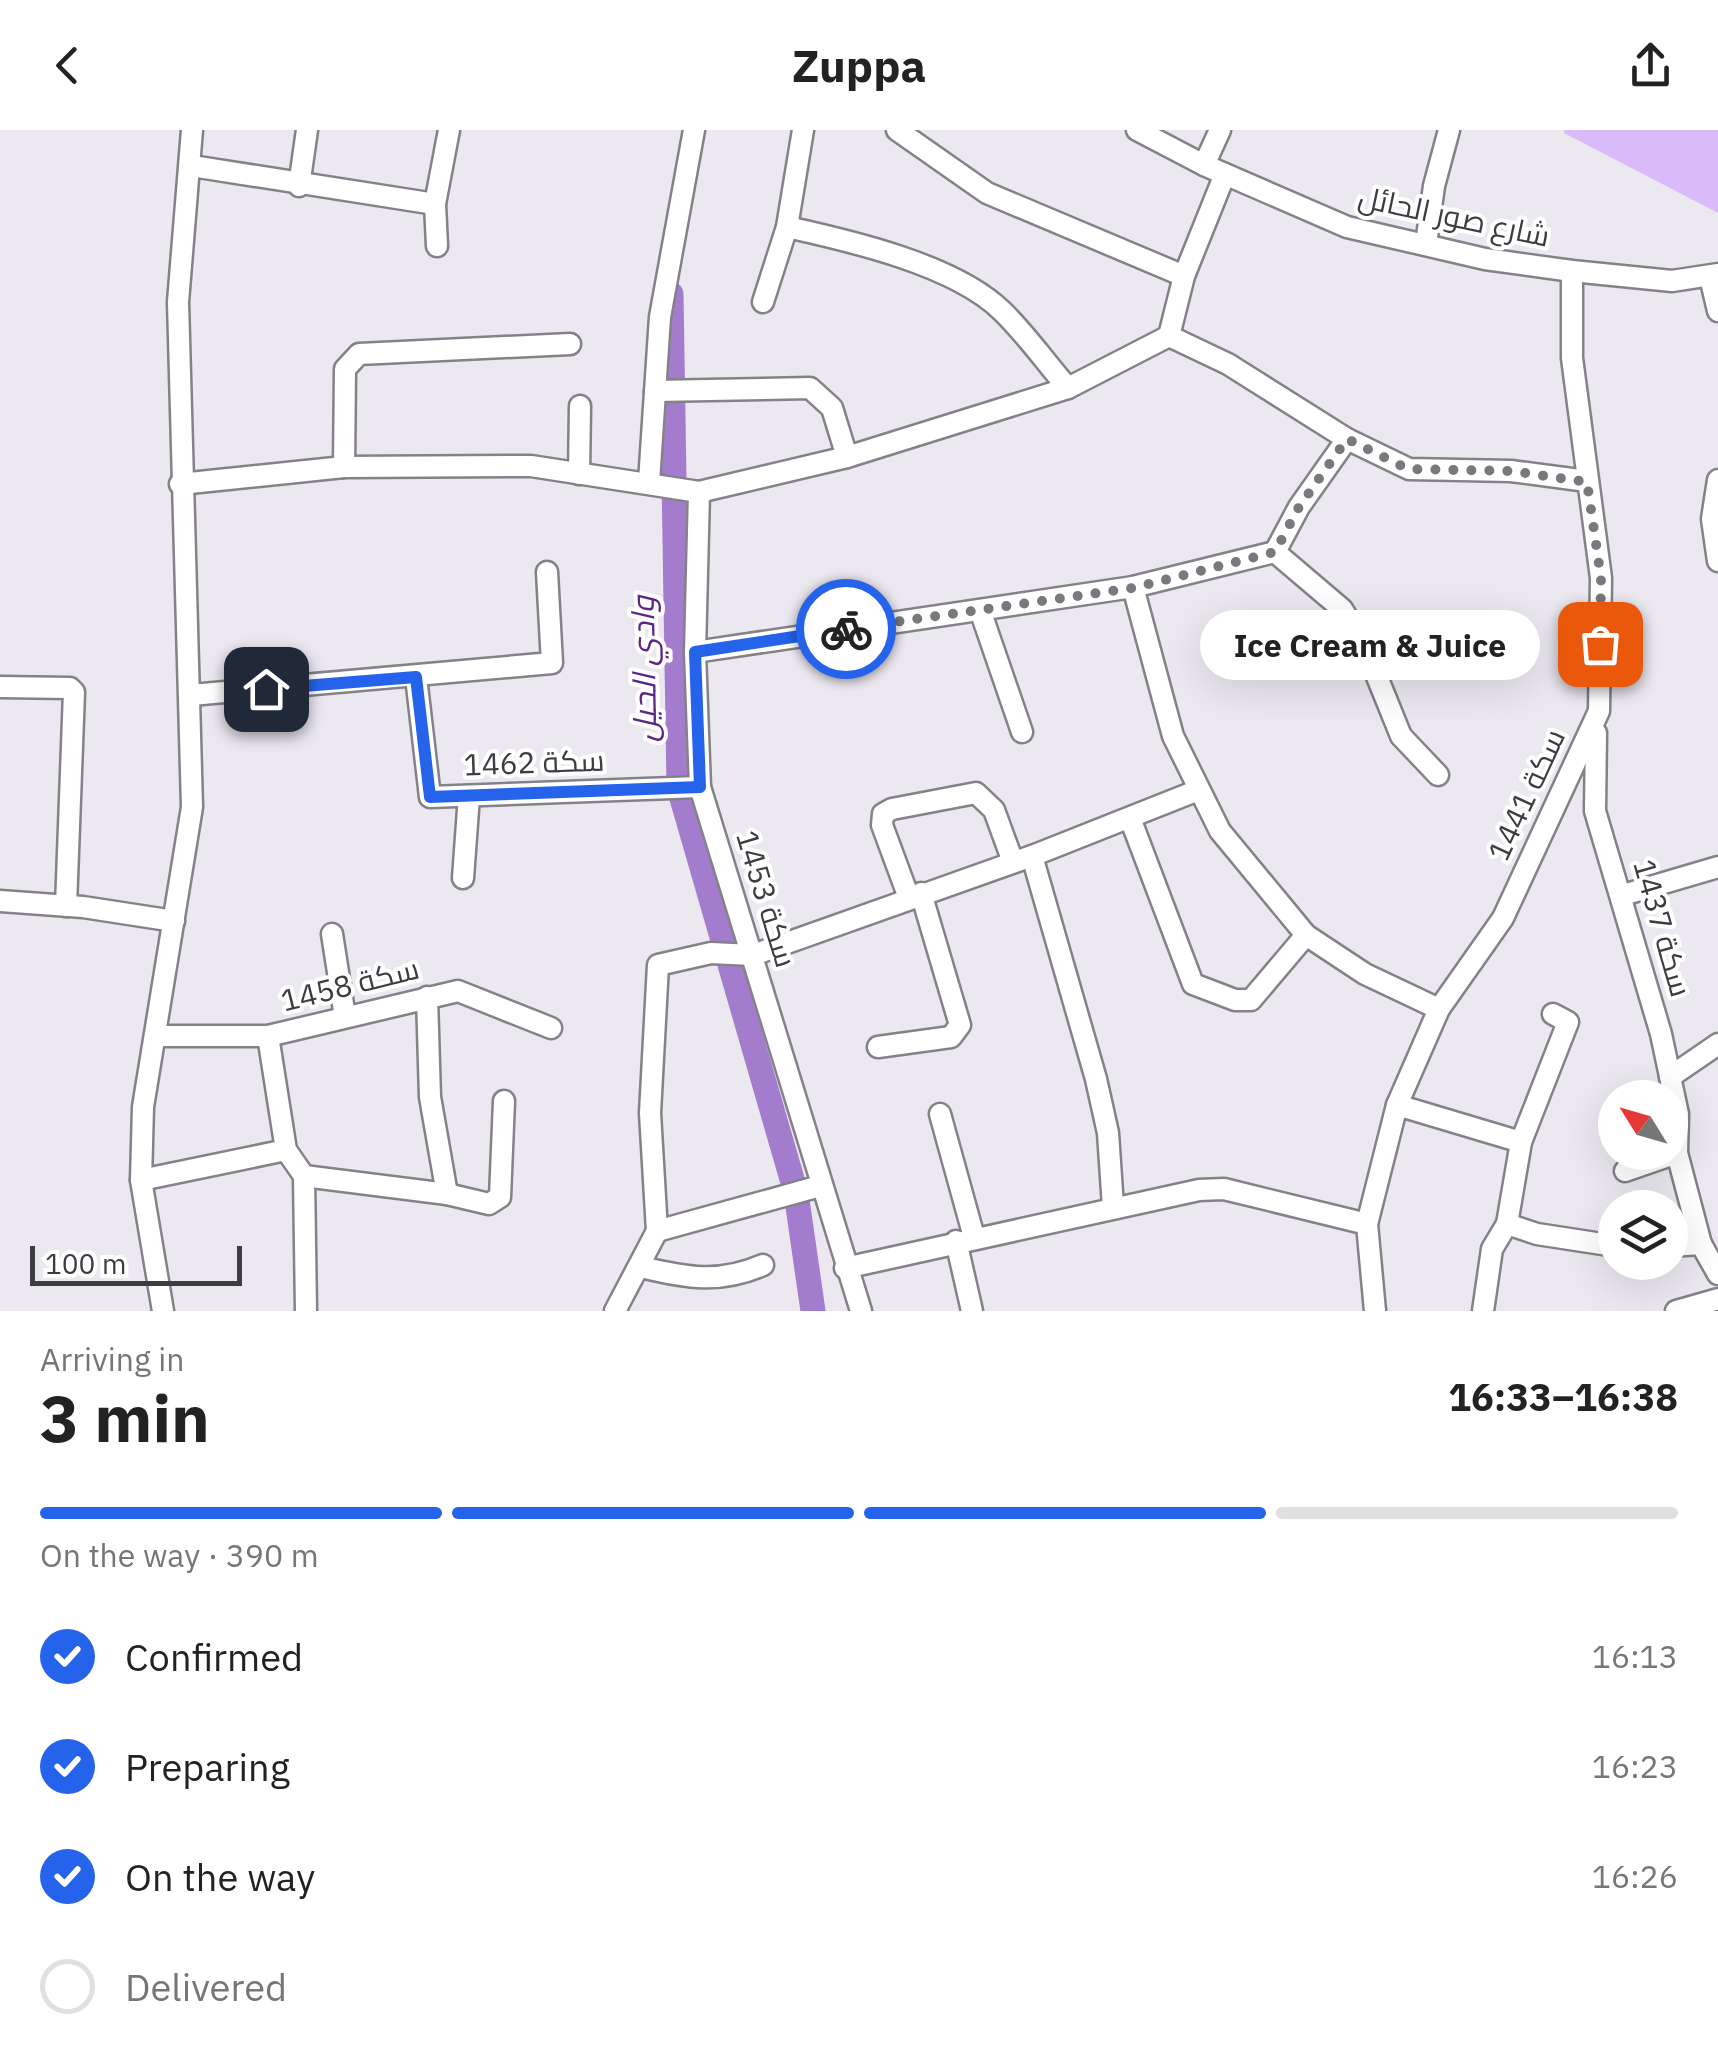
<!DOCTYPE html>
<html lang="en">
<head>
<meta charset="utf-8">
<style>
	body { margin:0; font-family:"IBM Plex Sans",Cairo,sans-serif; background:#f6f6f6; color:#222; height:100vh; display:flex; flex-direction:column; font-size:38px; white-space:nowrap }
	* { box-sizing:border-box; margin:0 }
	p { font-size:32px; color:#767676 }
	.icon { flex:none; width:55px; height:55px; fill:none; stroke:currentColor; stroke-width:2; stroke-linecap:round; stroke-linejoin:round }
	.map { position:relative; height:1181px; overflow:hidden }
	.side { display:flex; flex-direction:column; background:#fff; flex:1 }
	.side>* { flex:none }
	.needle { width:65px; rotate:307deg }
	.controls { position:absolute; left:1598px; top:950px; display:grid; gap:20px }
	.controls a { display:grid; place-items:center; width:90px; height:90px; border-radius:50%; background:#fff; box-shadow:0 10px 40px #0002; font-size:50px }
	.scale { position:absolute; left:30px; bottom:25px; width:212px; box-sizing:border-box; padding-left:10px; border:5px solid #3d3c3f; border-top:0; font-size:28px; line-height:35px; white-space:nowrap; color:#3d3c3f; -webkit-text-stroke:8px #fff; paint-order:stroke }
	.pin { position:absolute; display:grid; place-items:center; width:85px; height:85px; color:#fff; margin:-42px; border-radius:20px; box-shadow:0 5px 15px #0006 }
	.courier { position:absolute; display:grid; place-items:center; width:100px; height:100px; margin:-50px; border:8px solid #2563eb; border-radius:50%; background:#fff; color:#222; box-shadow:0 2px 12px #0007 }
	.bubble { position:absolute; height:70px; border-radius:35px; background:#fff; box-shadow:0 10px 40px #0002; font-size:32px; font-weight:700; line-height:70px; text-align:center }
	.overview em { font-style:normal; font-weight:700 }
	.overview div { display:flex; flex-direction:column-reverse }
	.overview { display:flex; align-items:center; justify-content:space-between; height:170px; padding:0 40px }
	h1 { font-size:65px; font-weight:700; line-height:75px }
	.bar { display:grid; grid-template-columns:repeat(4,1fr); gap:15px 10px; align-content:center; height:120px; padding:0 40px }
	.bar i { height:12px; border-radius:8px; background:#e0e0e0 }
	.bar .selected { background:#2563eb }
	.bar p { grid-column:span 4 }
	ol { padding:0 40px; list-style:none }
	li { display:flex; align-items:center; gap:30px; height:110px }
	li p { margin-inline-start:auto }
	li .icon { padding:10px; border-radius:50%; background:#2563eb; color:#fff; stroke-width:4 }
	li:last-child { color:#767676 }
	li i { width:55px; height:55px; border:5px solid #e0e0e0; border-radius:50% }
	header { display:flex; justify-content:space-between; align-items:center; height:130px; padding:0 40px; background:#fff; font-size:45px; font-weight:700 }
	.map>svg:first-child { display:block }
	.green { fill:#d9bbfa }
	.lines { fill:none; stroke-linecap:round; stroke-linejoin:round }
	.river { stroke:#a47ccd; stroke-width:25 }
	.minor-casing { stroke:#848188; stroke-width:25 }
	.minor { stroke:#fff; stroke-width:20 }
	.done { stroke:#7a787d; stroke-width:10; stroke-dasharray:0 18 }
	.route { stroke:#2563eb; stroke-width:12 }
	.labels { text-anchor:middle; stroke-width:8; stroke-linejoin:round; paint-order:stroke }
	.street-label { font-size:30px; fill:#3d3c3f; stroke:#fff }
	.water-label { font-size:32px; font-style:italic; fill:#5c2687; stroke:#fff }
</style>
</head>
<body>
<header><svg class="icon" aria-label="back" viewBox="0 0 24 24"><path d="M15 5l-7 7 7 7"/></svg>Zuppa<svg class="icon" aria-label="share" viewBox="0 0 24 24"><path d="M12 15V3M7 8l5-5 5 5M5 13v7h14v-7"/></svg></header>
<div class="map">
<svg width="1718" height="1181" viewBox="0 0 1718 1181">
	<rect width="100%" height="100%" fill="#ece8f0"/>
	<polygon class="green" points="1564,0 1718,0 1718,83 1564,3"/>
	<g class="lines">
		<polyline class="river" points="671,164 679,658 796,1063 813,1181"/>
		<g class="minor-casing">
			<g id="minor">
				<polyline points="897,0 987,63 1184,146"/>
				<polyline points="1137,0 1204,35 1347,97 1485,129 1572,141 1672,151 1718,144"/>
				<polyline points="1204,35 1220,0"/>
				<polyline points="192,36 435,74"/>
				<polyline points="299,56 307,0"/>
				<path d="M787 97C851 111 955 135 1002 181 1026 204 1046 233 1068 258"/>
				<polyline points="1426,114 1434,56 1449,0"/>
				<polyline points="437,116 435,74 449,0"/>
				<polyline points="1710,147 1718,181"/>
				<polyline points="763,172 787,97 803,0"/>
				<polyline points="1169,206 1184,146 1225,44"/>
				<polyline points="655,261 810,258 832,278 847,327"/>
				<polyline points="344,337 345,239 359,224 570,214"/>
				<polyline points="579,344 580,276"/>
				<polyline points="1718,350 1712,389 1718,431"/>
				<polyline points="649,352 660,187 694,0"/>
				<polyline points="180,354 344,337 531,336 699,362 847,327 1068,258 1169,206 1228,234 1347,309 1409,339 1511,341 1587,351"/>
				<polyline points="699,362 695,522 700,657 861,1181"/>
				<polyline points="1275,422 1299,377 1347,309"/>
				<polyline points="1133,457 1173,606 1220,701 1306,805 1365,844 1439,879"/>
				<polyline points="980,480 1022,602"/>
				<polyline points="695,522 1133,457 1275,422 1342,479 1365,517 1401,606 1438,645"/>
				<polyline points="416,547 430,667 700,657"/>
				<polyline points="0,557 70,558 74,562 66,776"/>
				<polyline points="191,565 552,533 547,442"/>
				<polyline points="1596,603 1595,681 1661,904 1678,984 1677,1023 1701,1114 1718,1144"/>
				<polyline points="1130,688 1193,854 1235,870 1251,870 1306,805"/>
				<polyline points="1032,726 1096,949 1108,1003 1113,1077"/>
				<polyline points="463,748 469,666"/>
				<polyline points="1623,765 1718,737"/>
				<polyline points="909,768 882,695 883,684 892,679 976,663 994,680 1013,732"/>
				<polyline points="0,771 83,777 174,791"/>
				<polyline points="332,804 345,887"/>
				<polyline points="156,906 268,906 458,861 551,898"/>
				<polyline points="268,906 286,1020 304,1046 306,1181"/>
				<polyline points="878,917 951,907 960,895 921,763"/>
				<polyline points="1670,947 1718,914"/>
				<polyline points="1397,975 1521,1012"/>
				<polyline points="940,984 974,1107"/>
				<polyline points="1625,1041 1677,1023"/>
				<polyline points="304,1046 447,1064 430,967 427,867"/>
				<polyline points="141,1050 286,1020"/>
				<polyline points="447,1064 489,1074 500,1067 504,971"/>
				<polyline points="1507,1094 1537,1104 1615,1116"/>
				<polyline points="657,1101 820,1056"/>
				<polyline points="956,1111 972,1181"/>
				<polyline points="1670,1116 1701,1114"/>
				<path d="M641 1137C687 1148 719 1154 763 1135"/>
				<polyline points="845,1138 1199,1060 1224,1059 1367,1094"/>
				<polyline points="163,1181 141,1050 143,977 192,677 178,172 192,0"/>
				<polyline points="615,1181 657,1101 650,983 658,835 711,823 753,825 1032,726 1196,661"/>
				<polyline points="1375,1181 1367,1094 1397,975 1439,879 1503,788 1599,581 1601,448 1572,228 1572,141"/>
				<polyline points="1483,1181 1492,1119 1507,1094 1521,1012 1568,892 1553,884"/>
				<polyline points="1676,1181 1718,1169"/>
			</g>
		</g>
		<use href="#minor" class="minor"/>
	</g>
	<g class="lines">
		<polyline class="done" points="846,499 1133,458 1275,422 1299,377 1347,309 1408,339 1511,341 1587,352 1601,448 1600,514"/>
		<polyline class="route" points="266,559 416,547 430,667 700,657 695,522 846,499"/>
	</g>
	<g class="labels">
		<g class="street-label">
			<text transform="translate(1454 87) rotate(12)" y="10">شارع صور الحائل</text>
			<text transform="translate(534 633) rotate(-2)" y="10">سكة 1462</text>
			<text transform="translate(1527 665) rotate(-65)" y="10">سكة 1441</text>
			<text transform="translate(766 769) rotate(73)" y="10">سكة 1453</text>
			<text transform="translate(1662 798) rotate(74)" y="10">سكة 1437</text>
			<text transform="translate(350 855) rotate(-14)" y="10">سكة 1458</text>
		</g>
		<g class="water-label">
			<text transform="translate(644 539) rotate(-91)" y="11">وادي الحيل</text>
		</g>
	</g>
</svg>
<div class="controls">
<a><svg class="needle" viewBox="-14 -14 28 28"><path d="M0-13l5 13h-10z" fill="#e53935"/><path d="M0 13l5-13h-10z" fill="#767676"/></svg></a>
<a><svg class="icon" aria-label="layers" viewBox="0 0 24 24"><path d="M12 4l9 5-9 5-9-5zM3 14l9 5 9-5"/></svg></a>
</div>
<div class="scale">100 m</div>
<div class="pin" style="left:1600px;top:514px;background:#ea580c"><svg class="icon" aria-label="bag" viewBox="0 0 24 24"><path d="M5 8h14l-1 12H6zM9 8a3 3 0 0 1 6 0"/></svg></div>
<div class="pin" style="left:266px;top:559px;background:#1f2937"><svg class="icon" aria-label="home" viewBox="0 0 24 24"><path d="M3 11l9-7 9 7M6 9v11h12V9"/></svg></div>
<div class="courier" style="left:846px;top:499px"><svg class="icon" aria-label="bike" viewBox="0 0 24 24"><circle cx="6" cy="16" r="4"/><circle cx="18" cy="16" r="4"/><path d="M6 16l4-8h5l3 8M10 8l3 8H6M13 5h3"/></svg></div>
<div class="bubble" style="left:1200px;top:480px;width:340px">Ice Cream &amp; Juice</div>
</div>
<section class="side">
<div class="overview"><div><h1>3 min</h1><p>Arriving in</p></div><em>16:33–16:38</em></div>
<div class="bar"><i class="selected"></i><i class="selected"></i><i class="selected"></i><i></i><p>On the way · 390 m</p></div>
<ol>
<li><svg class="icon" aria-label="check" viewBox="0 0 24 24"><path d="M5 12l5 5 9-10"/></svg>Confirmed<p>16:13</p></li>
<li><svg class="icon" aria-label="check" viewBox="0 0 24 24"><path d="M5 12l5 5 9-10"/></svg>Preparing<p>16:23</p></li>
<li><svg class="icon" aria-label="check" viewBox="0 0 24 24"><path d="M5 12l5 5 9-10"/></svg>On the way<p>16:26</p></li>
<li><i></i>Delivered</li>
</ol>
</section>
</body>
</html>
